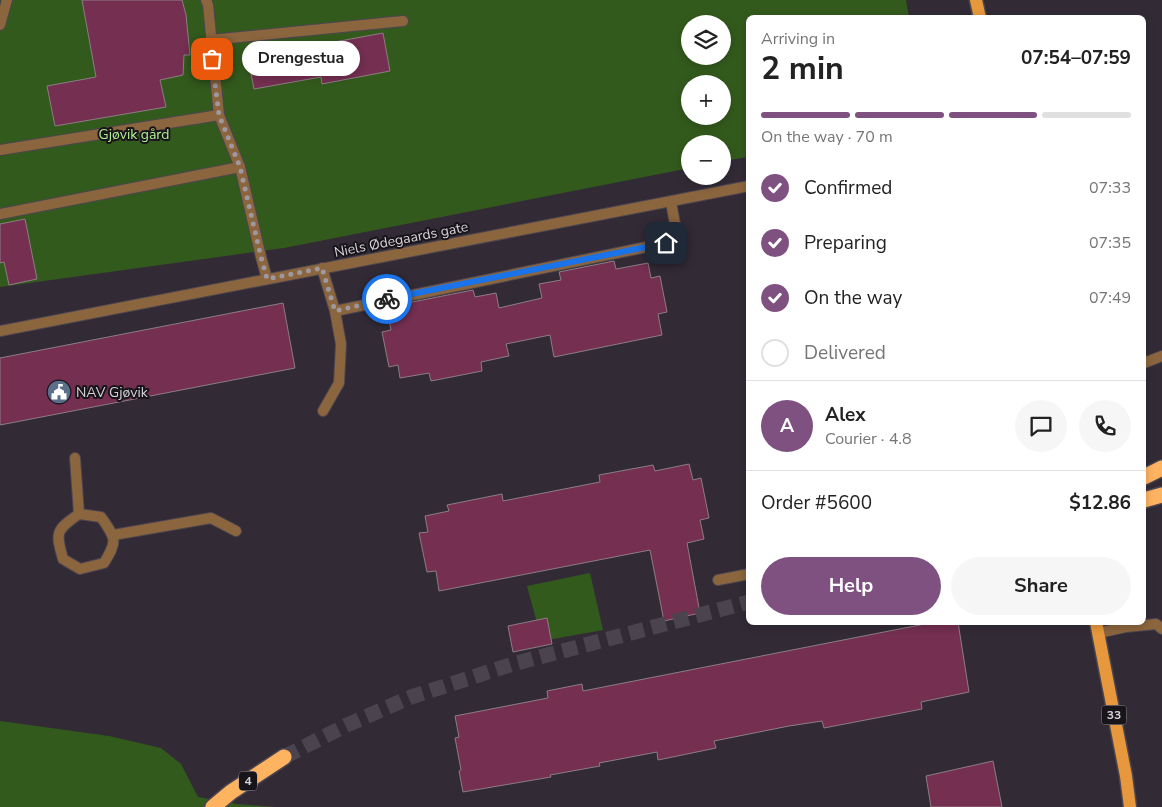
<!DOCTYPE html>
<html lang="en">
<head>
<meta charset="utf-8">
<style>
	body { margin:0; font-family:"Nunito Sans",sans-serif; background:#f6f6f6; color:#222; height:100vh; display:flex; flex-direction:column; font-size:19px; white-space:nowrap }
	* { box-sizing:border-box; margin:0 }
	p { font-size:16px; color:#767676 }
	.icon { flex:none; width:28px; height:28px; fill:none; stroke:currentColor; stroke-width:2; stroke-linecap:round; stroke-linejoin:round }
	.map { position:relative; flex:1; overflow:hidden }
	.sheet { position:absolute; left:746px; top:15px; width:400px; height:610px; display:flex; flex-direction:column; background:#fff; border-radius:8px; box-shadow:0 2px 8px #0003 }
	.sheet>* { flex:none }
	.buttons { position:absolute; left:681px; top:15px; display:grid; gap:10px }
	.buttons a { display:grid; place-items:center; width:50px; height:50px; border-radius:50%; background:#fff; box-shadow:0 2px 8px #0003; font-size:25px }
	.pin { position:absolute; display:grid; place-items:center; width:42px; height:42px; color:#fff; margin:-21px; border-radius:10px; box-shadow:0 2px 8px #0006 }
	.courier { position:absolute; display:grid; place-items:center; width:50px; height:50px; margin:-25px; border:4px solid #1a73e8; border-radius:50%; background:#fff; color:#222; box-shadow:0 1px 6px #0007 }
	.bubble { position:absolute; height:35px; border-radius:18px; background:#fff; box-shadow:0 2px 8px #0003; font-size:16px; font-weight:700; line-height:35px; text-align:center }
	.overview em { font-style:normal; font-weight:700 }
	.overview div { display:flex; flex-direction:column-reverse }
	.overview { display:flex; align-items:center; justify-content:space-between; height:85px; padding:0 15px }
	h1 { font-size:32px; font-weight:700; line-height:38px }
	.bar { display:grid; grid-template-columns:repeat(4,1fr); gap:8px 5px; align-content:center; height:60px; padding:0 15px }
	.bar i { height:6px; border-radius:4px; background:#e0e0e0 }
	.bar .current { background:#7f5181 }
	.bar p { grid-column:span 4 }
	.line { display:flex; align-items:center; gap:12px; padding:0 15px; border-top:1px solid #e0e0e0 }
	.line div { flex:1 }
	.round { display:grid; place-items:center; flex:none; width:52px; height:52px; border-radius:26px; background:#f6f6f6 }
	ol { padding:0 15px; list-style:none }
	li { display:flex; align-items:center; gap:15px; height:55px }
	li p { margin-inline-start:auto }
	li .icon { padding:5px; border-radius:50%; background:#7f5181; color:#fff; stroke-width:4 }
	li:last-child { color:#767676 }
	li i { width:28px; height:28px; border:2px solid #e0e0e0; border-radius:50% }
	.cta { display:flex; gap:10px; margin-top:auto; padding:10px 15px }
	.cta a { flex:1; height:58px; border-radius:30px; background:#7f5181; color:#fff; font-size:20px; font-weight:700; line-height:58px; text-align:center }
	.cta a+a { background:#f6f6f6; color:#222 }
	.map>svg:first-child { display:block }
	.green { fill:#335a1d; fill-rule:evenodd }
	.building { fill:#742f51; stroke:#8d7d83 }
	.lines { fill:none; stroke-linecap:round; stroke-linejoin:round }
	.highway-tunnel { stroke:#4b444f; stroke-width:15; stroke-dasharray:15 8; stroke-linecap:butt }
	.lane-casing { stroke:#4d4650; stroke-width:12 }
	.street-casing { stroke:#4d4650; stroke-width:12 }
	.primary-casing { stroke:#4d4650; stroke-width:15 }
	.highway-casing { stroke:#4d4650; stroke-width:18 }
	.lane { stroke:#8b653d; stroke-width:10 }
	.street { stroke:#8b653d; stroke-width:10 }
	.primary { stroke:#e7983d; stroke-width:12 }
	.highway { stroke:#feb361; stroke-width:15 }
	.done { stroke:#9e98a1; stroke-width:5; stroke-dasharray:0 9 }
	.route { stroke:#1a73e8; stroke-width:6 }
	.labels { text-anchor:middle; stroke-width:4; stroke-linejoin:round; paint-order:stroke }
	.shield { fill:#18151a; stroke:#9e9aa0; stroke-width:1 }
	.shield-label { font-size:12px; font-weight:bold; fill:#d8d3da }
	.park-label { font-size:14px; fill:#b0ee93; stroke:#18151a }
	.street-label { font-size:14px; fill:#d8d3da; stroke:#18151a }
	.poi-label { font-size:14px; fill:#d8d3da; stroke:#18151a; text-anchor:start }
</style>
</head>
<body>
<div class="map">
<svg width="1162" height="807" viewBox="0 0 1162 807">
	<rect width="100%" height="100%" fill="#322b36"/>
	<g class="green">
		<path d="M0 0H906L909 17 749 18V157L723 161 722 144H690V168L284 248 0 287ZM690 24H722V56H690ZM690 84H722V116H690Z"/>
		<polygon points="590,573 603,630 542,641 527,586"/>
		<polygon points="0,721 109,736 161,748 181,764 198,797 237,804 275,807 0,807"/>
	</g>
	<g class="building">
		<polygon points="82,0 182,0 186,15 190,55 184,55 183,75 160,80 166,107 55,126 47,86 96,77"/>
		<polygon points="383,33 390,71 322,84 321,77 254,89 248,58"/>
		<polygon points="25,219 37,279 9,285 4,262 0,263 0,224"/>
		<polygon points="614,261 616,269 648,263 651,278 660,276 667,312 658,314 662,335 554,357 550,335 506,344 509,356 481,362 482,371 431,381 429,373 400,378 398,365 389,367 382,332 391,330 388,315 409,310 407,303 473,290 475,297 496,293 499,308 542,298 539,284 561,280 559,272"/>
		<polygon points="283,303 295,368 0,425 0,358"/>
		<polygon points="689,464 693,480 701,478 709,518 700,520 704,539 687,543 700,613 664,621 650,550 439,591 436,571 427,572 419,533 428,532 425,516 449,511 447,505 502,494 503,501 600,482 599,475 653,465 655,471"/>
		<polygon points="547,618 552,644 513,652 508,626"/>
		<polygon points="935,622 958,622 969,692 921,702 922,709 881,717 824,728 822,721 789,726 714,741 716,748 658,760 657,752 599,763 600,766 550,775 551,777 463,792 459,771 461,770 455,738 459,737 455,716 548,698 547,691 582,684 583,691"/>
		<polygon points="993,761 1002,807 931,807 926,776"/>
	</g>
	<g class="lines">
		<polyline class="highway-tunnel" points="284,757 347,725 411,697 513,664 749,602"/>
		<g class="lane-casing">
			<g id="lane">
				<polyline points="206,0 208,5 219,115"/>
				<polyline points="0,25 7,0"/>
				<polyline points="210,40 403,21"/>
				<polyline points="0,150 219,115 240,167 261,257 267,279"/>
				<polyline points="0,214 240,167"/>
				<polyline points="322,268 335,311 341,344 339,383 323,411"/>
				<polyline points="335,311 666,243 677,235 671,202"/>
				<polyline points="75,458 79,514"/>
				<path d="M79 514 101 517C116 539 118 540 104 563L80 569 63 559C55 532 56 530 79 514Z"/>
				<polyline points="113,535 211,518 236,531"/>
				<polyline points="718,580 749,574"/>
				<polyline points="1098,633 1126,627 1156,624 1162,629"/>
			</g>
		</g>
		<g class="street-casing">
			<g id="street">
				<polyline points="0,331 749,186"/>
				<polyline points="1144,363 1162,356"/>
			</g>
		</g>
		<g class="primary-casing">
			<g id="primary">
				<polyline points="976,0 980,18"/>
				<polyline points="1096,622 1126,776 1130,807"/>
			</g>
		</g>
		<g class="highway-casing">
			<g id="highway">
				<polyline points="1144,477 1162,468"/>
				<polyline points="1144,500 1162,495"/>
				<polyline points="213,807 231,792 284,757"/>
			</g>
		</g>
		<use href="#lane" class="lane"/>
		<use href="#street" class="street"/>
		<use href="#primary" class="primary"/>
		<use href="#highway" class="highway"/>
	</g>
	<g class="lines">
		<polyline class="done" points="212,59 219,115 240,167 261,257 267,279 322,268 335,311 387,299"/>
		<polyline class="route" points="387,299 666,243"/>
	</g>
	<defs>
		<g id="civic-disc" transform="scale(1.25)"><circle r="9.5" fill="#5c6f8a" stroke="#18151a"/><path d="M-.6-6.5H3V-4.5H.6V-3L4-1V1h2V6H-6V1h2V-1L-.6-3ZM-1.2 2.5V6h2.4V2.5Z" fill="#fff"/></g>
	</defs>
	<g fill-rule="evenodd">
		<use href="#civic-disc" x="59" y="392"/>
	</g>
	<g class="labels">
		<g class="shield">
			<rect x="1101.5" y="705.5" width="25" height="19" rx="4"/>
			<rect x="239" y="771.5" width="18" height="19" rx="4"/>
		</g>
		<g class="shield-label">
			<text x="1114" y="719">33</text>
			<text x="248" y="785">4</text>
		</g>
		<g class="park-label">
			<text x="134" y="139">Gjøvik gård</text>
		</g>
		<g class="street-label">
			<text transform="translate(401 239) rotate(-11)" y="5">Niels Ødegaards gate</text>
		</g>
		<g class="poi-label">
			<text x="76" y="397">NAV Gjøvik</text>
		</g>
	</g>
</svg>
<div class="buttons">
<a><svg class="icon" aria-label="layers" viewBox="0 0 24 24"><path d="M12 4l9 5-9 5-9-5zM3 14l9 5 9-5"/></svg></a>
<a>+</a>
<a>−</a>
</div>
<div class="pin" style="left:212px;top:59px;background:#ea580c"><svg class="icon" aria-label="bag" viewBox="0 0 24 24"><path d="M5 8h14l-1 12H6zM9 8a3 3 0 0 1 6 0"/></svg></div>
<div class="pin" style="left:666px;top:243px;background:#1f2937"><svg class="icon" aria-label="home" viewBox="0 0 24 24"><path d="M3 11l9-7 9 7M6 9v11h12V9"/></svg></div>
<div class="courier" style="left:387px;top:299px"><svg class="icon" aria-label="bike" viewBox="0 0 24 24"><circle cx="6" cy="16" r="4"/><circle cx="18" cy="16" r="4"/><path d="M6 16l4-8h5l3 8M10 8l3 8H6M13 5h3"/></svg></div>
<div class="bubble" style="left:242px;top:41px;width:118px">Drengestua</div>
<section class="sheet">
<div class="overview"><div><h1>2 min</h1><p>Arriving in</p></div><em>07:54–07:59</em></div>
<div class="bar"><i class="current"></i><i class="current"></i><i class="current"></i><i></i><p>On the way · 70 m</p></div>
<ol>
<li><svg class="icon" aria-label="check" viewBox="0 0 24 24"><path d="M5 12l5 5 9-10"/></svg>Confirmed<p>07:33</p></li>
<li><svg class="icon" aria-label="check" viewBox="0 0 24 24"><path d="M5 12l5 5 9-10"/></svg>Preparing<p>07:35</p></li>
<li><svg class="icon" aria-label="check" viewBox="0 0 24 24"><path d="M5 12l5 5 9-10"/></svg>On the way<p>07:49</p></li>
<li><i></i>Delivered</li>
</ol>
<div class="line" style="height:90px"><b class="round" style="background:#7f5181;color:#fff">A</b><div><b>Alex</b><p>Courier · 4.8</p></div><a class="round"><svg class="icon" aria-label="chat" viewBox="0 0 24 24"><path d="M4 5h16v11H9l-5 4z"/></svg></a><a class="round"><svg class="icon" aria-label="phone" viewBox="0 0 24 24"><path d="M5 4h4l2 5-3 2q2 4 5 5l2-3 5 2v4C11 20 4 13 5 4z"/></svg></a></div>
<div class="line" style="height:65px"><div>Order #5600</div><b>$12.86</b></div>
<div class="cta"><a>Help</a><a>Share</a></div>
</section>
</div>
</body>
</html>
